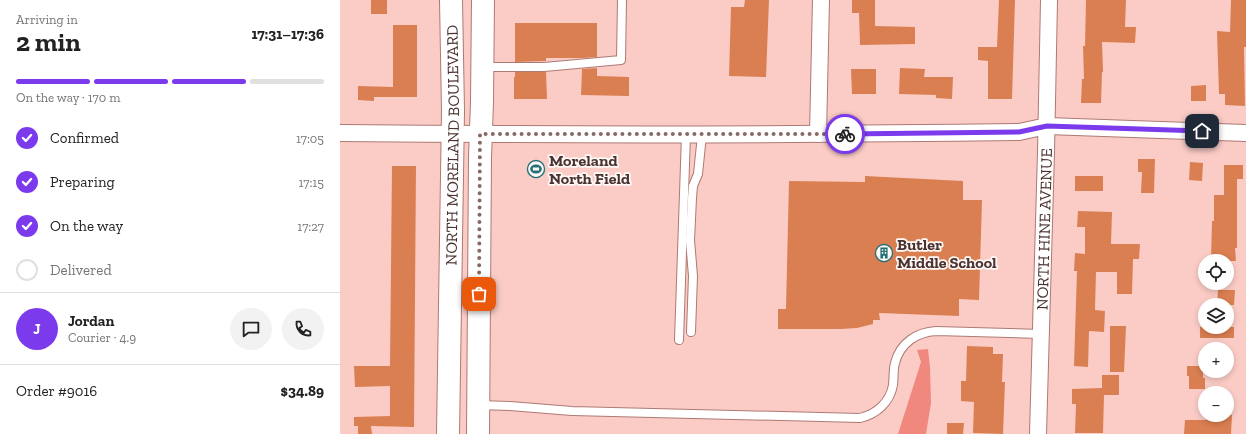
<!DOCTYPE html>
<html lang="en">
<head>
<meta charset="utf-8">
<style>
	body { margin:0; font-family:"Zilla Slab",serif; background:#f2f2f2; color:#222; height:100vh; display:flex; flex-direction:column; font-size:15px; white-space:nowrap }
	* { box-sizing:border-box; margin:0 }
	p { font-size:13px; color:#767676 }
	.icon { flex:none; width:22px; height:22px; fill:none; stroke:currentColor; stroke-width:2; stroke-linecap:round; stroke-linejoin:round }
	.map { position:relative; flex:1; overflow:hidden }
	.panel { display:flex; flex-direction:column; background:#fff; width:340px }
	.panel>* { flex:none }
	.tools { position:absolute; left:858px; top:254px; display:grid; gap:8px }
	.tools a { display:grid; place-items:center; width:36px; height:36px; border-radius:50%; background:#fff; box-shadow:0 2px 6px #0003; font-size:20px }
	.pin { position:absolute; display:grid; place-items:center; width:34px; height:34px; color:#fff; margin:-17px; border-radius:8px; box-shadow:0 2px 6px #0006 }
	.courier { position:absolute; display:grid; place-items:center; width:40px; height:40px; margin:-20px; border:3px solid #7c3aed; border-radius:50%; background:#fff; color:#222; box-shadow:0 1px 5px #0007 }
	.headline em { font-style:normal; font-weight:700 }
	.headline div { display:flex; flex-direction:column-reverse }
	.headline { display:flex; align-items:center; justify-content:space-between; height:68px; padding:0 16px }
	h1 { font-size:26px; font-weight:700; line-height:30px }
	.bar { display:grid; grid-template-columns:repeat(4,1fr); gap:6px 4px; align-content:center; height:48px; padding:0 16px }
	.bar i { height:5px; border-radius:3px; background:#e0e0e0 }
	.bar .selected { background:#7c3aed }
	.bar p { grid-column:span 4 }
	.line { display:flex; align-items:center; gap:10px; padding:0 16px; border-top:1px solid #e0e0e0 }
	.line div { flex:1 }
	.round { display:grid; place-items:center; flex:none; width:42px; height:42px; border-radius:21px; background:#f2f2f2 }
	ol { padding:0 16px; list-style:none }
	li { display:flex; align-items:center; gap:12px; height:44px }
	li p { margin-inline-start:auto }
	li .icon { padding:4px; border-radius:50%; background:#7c3aed; color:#fff; stroke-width:4 }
	li:last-child { color:#767676 }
	li i { width:22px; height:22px; border:2px solid #e0e0e0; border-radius:50% }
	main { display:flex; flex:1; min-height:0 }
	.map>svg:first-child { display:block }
	.forest { fill:#f0887e }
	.building { fill:#da7f51 }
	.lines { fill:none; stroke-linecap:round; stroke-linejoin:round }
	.lane-casing { stroke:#ae7973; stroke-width:10 }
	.street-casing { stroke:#ae7973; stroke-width:18 }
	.secondary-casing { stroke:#ae7973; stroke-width:24 }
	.lane { stroke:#fff; stroke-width:8 }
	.street { stroke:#fff; stroke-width:16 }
	.secondary { stroke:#fff; stroke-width:22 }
	.done { stroke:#876864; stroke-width:4; stroke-dasharray:0 7.2 }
	.route { stroke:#7c3aed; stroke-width:5 }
	.labels { text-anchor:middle; stroke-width:3.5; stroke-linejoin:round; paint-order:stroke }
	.street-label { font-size:16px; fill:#49322f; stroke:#fef8f7 }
	.poi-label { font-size:16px; font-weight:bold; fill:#49322f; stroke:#fef8f7; text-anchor:start }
</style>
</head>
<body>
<main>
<section class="panel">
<div class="headline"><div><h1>2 min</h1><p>Arriving in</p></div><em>17:31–17:36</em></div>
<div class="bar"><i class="selected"></i><i class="selected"></i><i class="selected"></i><i></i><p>On the way · 170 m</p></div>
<ol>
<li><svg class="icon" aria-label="check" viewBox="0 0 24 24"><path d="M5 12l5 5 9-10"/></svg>Confirmed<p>17:05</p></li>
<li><svg class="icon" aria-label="check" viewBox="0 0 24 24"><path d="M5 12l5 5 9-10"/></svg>Preparing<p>17:15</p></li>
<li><svg class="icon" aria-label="check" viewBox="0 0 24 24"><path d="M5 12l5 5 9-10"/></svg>On the way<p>17:27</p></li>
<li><i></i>Delivered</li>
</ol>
<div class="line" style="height:72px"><b class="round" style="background:#7c3aed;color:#fff">J</b><div><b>Jordan</b><p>Courier · 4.9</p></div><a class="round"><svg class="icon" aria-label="chat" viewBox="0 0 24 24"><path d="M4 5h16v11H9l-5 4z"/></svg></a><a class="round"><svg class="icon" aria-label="phone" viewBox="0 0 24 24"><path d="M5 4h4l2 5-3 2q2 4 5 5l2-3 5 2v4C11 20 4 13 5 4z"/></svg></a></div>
<div class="line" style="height:52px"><div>Order #9016</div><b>$34.89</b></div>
</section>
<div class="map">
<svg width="906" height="434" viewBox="0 0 906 434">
	<rect width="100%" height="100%" fill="#fbccc6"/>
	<polygon class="forest" points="588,349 590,367 591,403 586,434 558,434 581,362 577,350"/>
	<g class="building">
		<rect x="31" y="0" width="16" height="14"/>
		<polygon points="405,0 429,0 426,77 389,76 391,7 404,7"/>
		<polygon points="512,0 535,0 535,26 575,27 575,44 520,45 519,13 512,13"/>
		<polygon points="659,0 675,0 672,99 648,99 648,61 638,60 638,47 657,47"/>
		<polygon points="746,0 786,0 785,27 796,27 795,43 762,42 763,72 762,72 761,103 741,103 742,79 744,79 743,46 745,46"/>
		<polygon points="891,0 906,0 906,47 904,47 905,106 885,105 885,94 879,94 877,31 890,32"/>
		<polygon points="175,23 257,23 257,57 242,58 206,58 206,61 175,62"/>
		<polygon points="53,25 77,25 77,97 34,97 34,101 18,100 18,86 53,87"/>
		<polygon points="257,68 257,76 289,77 289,96 241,95 242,69"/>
		<polygon points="560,68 585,69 584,77 613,77 612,99 596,98 596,95 559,94"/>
		<polygon points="511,69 536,69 536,94 512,94"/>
		<polygon points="175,72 206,72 207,99 174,99 174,77 175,77"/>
		<polygon points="866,85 866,101 851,101 851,86"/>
		<polygon points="798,159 815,159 814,193 801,193 802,172 798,172"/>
		<polygon points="850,162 863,163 862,181 849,180"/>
		<polygon points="884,165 903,165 903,179 897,179 897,248 895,248 896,261 871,261 872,221 874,221 874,195 884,195"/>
		<polygon points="52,166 76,166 74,427 31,426 32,434 18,434 18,426 14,426 14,417 50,416 50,386 15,387 14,366 50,366"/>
		<polygon points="525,176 623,181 623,200 642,200 639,300 619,299 619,316 539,313 540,320 533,320 533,324 517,328 501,329 438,329 438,309 446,309 449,181 525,182"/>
		<rect x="735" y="176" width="28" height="15"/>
		<polygon points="738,211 772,212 771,244 800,244 799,259 793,259 792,294 777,294 777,272 756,272 755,310 765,311 764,332 749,331 748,367 734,366 737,271 734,271 735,253 745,254 745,227 737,227"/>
		<polygon points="878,290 895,290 894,305 877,305"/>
		<polygon points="770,326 786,326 784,372 770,372"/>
		<rect x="860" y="327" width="34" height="11"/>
		<polygon points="627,346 653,347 653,354 663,354 662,382 665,382 663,434 633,433 634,402 621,401 621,381 626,381"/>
		<polygon points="847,366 863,366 863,378 865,378 865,389 849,389 849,376 847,376"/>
		<polygon points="762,375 779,375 779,395 764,395 763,433 735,433 736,404 732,404 732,389 762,388"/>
		<polygon points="866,415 892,415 891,434 844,434 845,420 866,420"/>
		<polygon points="607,423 624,423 623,434 607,434"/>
	</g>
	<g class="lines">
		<g class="lane-casing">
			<g id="lane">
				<polyline points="142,67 204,67 281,60 282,0"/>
				<polyline points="351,332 353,276 350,240 352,198 353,186 358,174 362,135"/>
				<polyline points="339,340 346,135"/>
				<path d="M138 405 170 406 232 411 520 418C537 414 550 402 553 385 554 377 553 370 555 363 560 343 577 332 596 331L701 334"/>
			</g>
		</g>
		<g class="street-casing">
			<g id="street">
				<path d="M0 133C226 135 453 135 679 132L707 126 906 133"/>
				<polyline points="478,134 481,0"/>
				<path id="s1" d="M698 434 706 152 709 0"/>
			</g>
		</g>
		<g class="secondary-casing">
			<g id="secondary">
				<path id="s2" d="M108 434 113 111 111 0"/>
				<polyline points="138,434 140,157 142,102 143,0"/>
			</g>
		</g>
		<use href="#lane" class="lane"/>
		<use href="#street" class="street"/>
		<use href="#secondary" class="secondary"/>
	</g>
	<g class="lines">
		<polyline class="done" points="139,294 140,134 505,134"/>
		<polyline class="route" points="505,134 679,132 707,126 862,131"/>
	</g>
	<defs>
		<g id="stadium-ring" transform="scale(0.9)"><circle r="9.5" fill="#fef8f7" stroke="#256f77" stroke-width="1.5"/><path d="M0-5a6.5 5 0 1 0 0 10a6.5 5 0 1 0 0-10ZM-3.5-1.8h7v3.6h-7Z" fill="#256f77"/></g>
		<g id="building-ring" transform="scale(0.9)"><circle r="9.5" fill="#fef8f7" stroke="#256f77" stroke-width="1.5"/><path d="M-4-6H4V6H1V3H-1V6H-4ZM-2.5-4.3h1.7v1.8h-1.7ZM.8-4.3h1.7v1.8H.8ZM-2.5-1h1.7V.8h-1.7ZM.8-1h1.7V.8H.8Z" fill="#256f77"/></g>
	</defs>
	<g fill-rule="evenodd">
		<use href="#stadium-ring" x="196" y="169"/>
		<use href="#building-ring" x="544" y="253"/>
	</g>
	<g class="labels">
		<g class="street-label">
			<text dy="6" stroke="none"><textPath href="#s2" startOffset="289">NORTH MORELAND BOULEVARD</textPath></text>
			<text dy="6" stroke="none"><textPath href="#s1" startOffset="205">NORTH HINE AVENUE</textPath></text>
		</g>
		<g class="poi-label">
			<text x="209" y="166">Moreland<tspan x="209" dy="18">North Field</tspan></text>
			<text x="557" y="250">Butler<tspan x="557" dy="18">Middle School</tspan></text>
		</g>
	</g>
</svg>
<div class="tools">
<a><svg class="icon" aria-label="locate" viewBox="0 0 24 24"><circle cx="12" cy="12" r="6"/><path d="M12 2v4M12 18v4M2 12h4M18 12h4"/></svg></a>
<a><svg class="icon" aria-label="layers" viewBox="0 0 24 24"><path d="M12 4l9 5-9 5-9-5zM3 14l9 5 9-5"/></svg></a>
<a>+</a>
<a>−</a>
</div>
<div class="pin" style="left:139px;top:294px;background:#ea580c"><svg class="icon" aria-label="bag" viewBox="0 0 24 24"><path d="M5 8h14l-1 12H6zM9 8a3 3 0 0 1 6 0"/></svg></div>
<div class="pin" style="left:862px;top:131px;background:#1f2937"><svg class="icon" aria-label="home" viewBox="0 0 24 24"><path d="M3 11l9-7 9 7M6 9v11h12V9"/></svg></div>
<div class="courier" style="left:505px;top:134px"><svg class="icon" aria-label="bike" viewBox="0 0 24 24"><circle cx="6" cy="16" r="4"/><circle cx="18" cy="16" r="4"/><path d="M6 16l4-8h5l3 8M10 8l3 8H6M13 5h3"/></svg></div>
</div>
</main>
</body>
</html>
